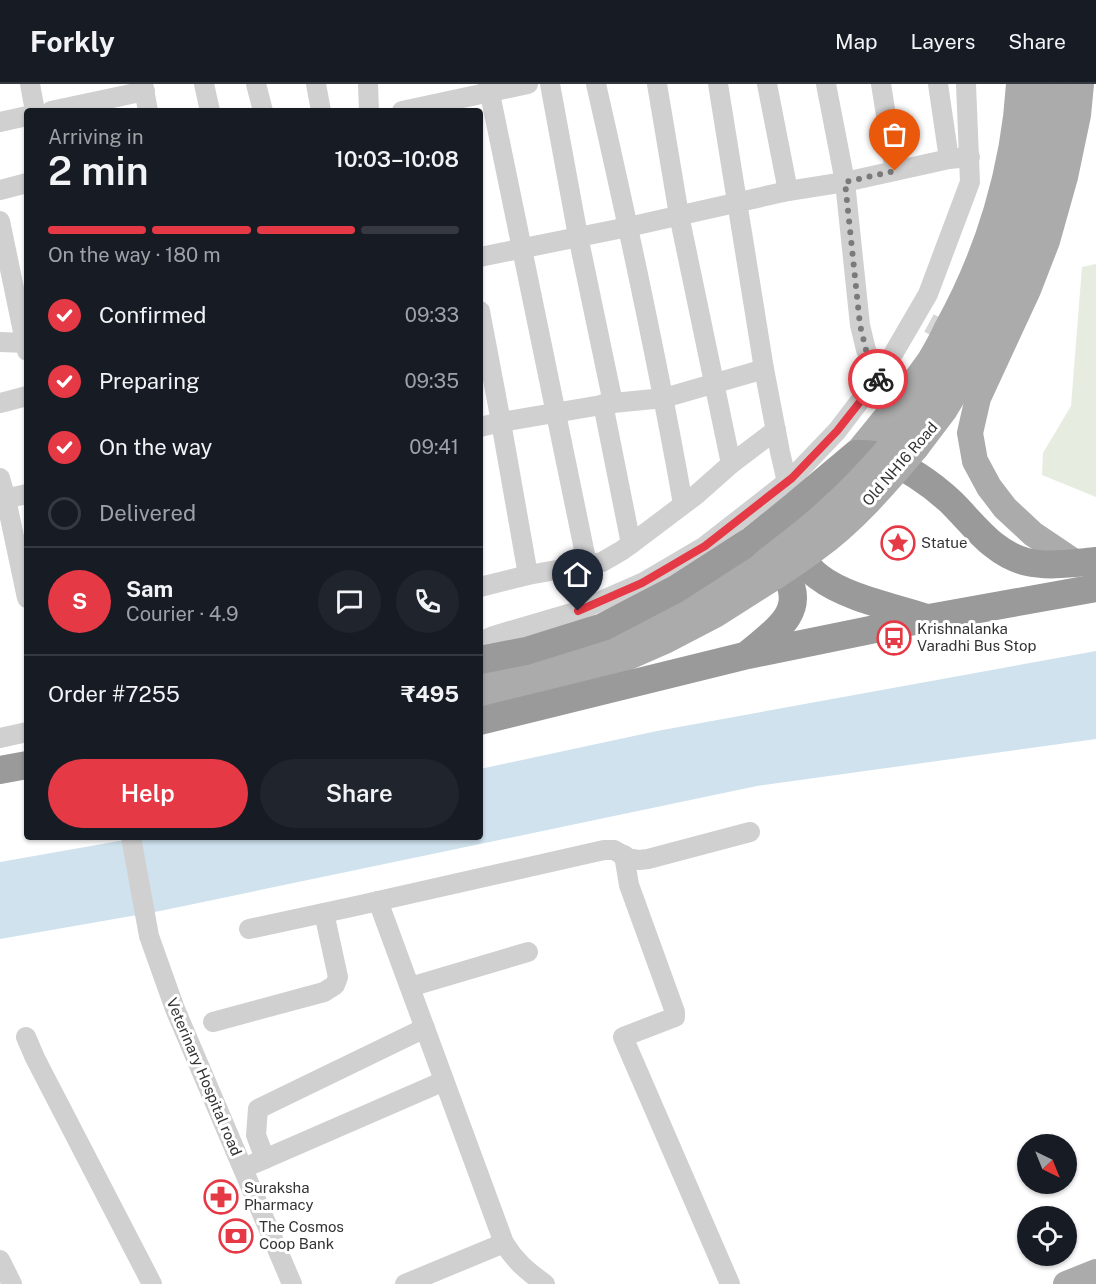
<!DOCTYPE html>
<html lang="en">
<head>
<meta charset="utf-8">
<style>
	body { margin:0; font-family:"Public Sans",sans-serif; background:#20242c; color:#f1f3f6; height:100vh; display:flex; flex-direction:column; font-size:22px; white-space:nowrap }
	* { box-sizing:border-box; margin:0 }
	p { font-size:20px; color:#9ea1a6 }
	.icon { flex:none; width:33px; height:33px; fill:none; stroke:currentColor; stroke-width:2; stroke-linecap:round; stroke-linejoin:round }
	.map { position:relative; flex:1; overflow:hidden }
	.sheet { position:absolute; left:24px; top:24px; width:459px; height:732px; display:flex; flex-direction:column; background:#171b24; border-radius:6px; box-shadow:0 2px 4px #0004 }
	.sheet>* { flex:none }
	.needle { width:39px; rotate:137deg }
	.buttons { position:absolute; left:1017px; top:1050px; display:grid; gap:12px }
	.buttons a { display:grid; place-items:center; width:60px; height:60px; border-radius:50%; background:#171b24; box-shadow:0 2px 4px #0004; font-size:30px }
	.pin { position:absolute; display:grid; place-items:center; width:51px; height:51px; color:#fff; margin:-62px -26px; border-radius:50% 50% 50% 0; rotate:-45deg; box-shadow:0 0 6px #0007 }
	.pin .icon { rotate:45deg }
	.courier { position:absolute; display:grid; place-items:center; width:60px; height:60px; margin:-30px; border:4px solid #e63946; border-radius:50%; background:#fff; color:#222; box-shadow:0 2px 8px #0007 }
	.summary em { font-style:normal; font-weight:600 }
	.summary div { display:flex; flex-direction:column-reverse }
	.summary { display:flex; align-items:center; justify-content:space-between; height:102px; padding:0 24px }
	h1 { font-size:39px; font-weight:600; line-height:45px }
	.bar { display:grid; grid-template-columns:repeat(4,1fr); gap:9px 6px; align-content:center; height:72px; padding:0 24px }
	.bar i { height:8px; border-radius:4px; background:#363941 }
	.bar .current { background:#e63946 }
	.bar p { grid-column:span 4 }
	.line { display:flex; align-items:center; gap:15px; padding:0 24px; border-top:2px solid #363941 }
	.line div { flex:1 }
	.round { display:grid; place-items:center; flex:none; width:63px; height:63px; border-radius:32px; background:#20242c }
	ol { padding:0 24px; list-style:none }
	li { display:flex; align-items:center; gap:18px; height:66px }
	li p { margin-inline-start:auto }
	li .icon { padding:6px; border-radius:50%; background:#e63946; color:#fff; stroke-width:4 }
	li:last-child { color:#9ea1a6 }
	li i { width:33px; height:33px; border:3px solid #363941; border-radius:50% }
	.button { display:flex; gap:12px; margin-top:auto; padding:12px 24px }
	.button a { flex:1; height:69px; border-radius:36px; background:#e63946; color:#fff; font-size:24px; font-weight:600; line-height:69px; text-align:center }
	.button a+a { background:#20242c; color:#f1f3f6 }
	header { display:flex; align-items:center; gap:36px; box-sizing:border-box; height:84px; padding:0 30px; background:#171b24; border-bottom:2px solid #363941 }
	header strong { font-size:28px }
	nav { display:flex; gap:33px; margin-inline-start:auto; font-size:21px }
	.map>svg:first-child { display:block }
	.green { fill:#e6ecdf }
	.water { fill:#cfe2ee }
	.lines { fill:none; stroke-linecap:round; stroke-linejoin:round }
	.minor-tunnel { stroke:#d6d6d6; stroke-width:20; stroke-dasharray:20 10; stroke-linecap:butt }
	.minor { stroke:#d0d0d0; stroke-width:20 }
	.major { stroke:#ababab; stroke-width:26 }
	.highway { stroke:#9a9a9a; stroke-width:28 }
	.major-bridge { stroke:#ababab; stroke-width:26 }
	.done { stroke:#7a7a7a; stroke-width:6; stroke-dasharray:0 10.8 }
	.route { stroke:#e63946; stroke-width:8 }
	.labels { text-anchor:middle; stroke-width:6; stroke-linejoin:round; paint-order:stroke }
	.street-label { font-size:15px; fill:#333; stroke:#fff }
	.poi-label { font-size:15px; fill:#333; stroke:#fff; text-anchor:start }
</style>
</head>
<body>
<header>
<strong>Forkly</strong>
<nav><a>Map</a><a>Layers</a><a>Share</a></nav>
</header>
<div class="map">
<svg width="1096" height="1200" viewBox="0 0 1096 1200">
	<rect width="100%" height="100%" fill="#fff"/>
	<polygon class="green" points="1096,180 1096,413 1042,391 1043,369 1071,322 1082,183"/>
	<polygon class="water" points="1096,567 1096,655 757,702 160,827 0,855 0,778 142,753 480,753 480,685 657,647"/>
	<g class="lines">
		<polyline class="minor-tunnel" points="929,239 957,254"/>
		<g class="minor">
			<polyline points="30,0 35,27"/>
			<polyline points="143,0 148,27"/>
			<polyline points="204,0 210,27"/>
			<polyline points="256,0 263,27"/>
			<polyline points="316,0 321,27"/>
			<polyline points="368,0 369,27"/>
			<polyline points="488,0 587,480"/>
			<polyline points="550,0 578,152 613,319"/>
			<path d="M596 0C628 140 658 279 683 420"/>
			<polyline points="657,0 679,131 731,380"/>
			<polyline points="718,0 764,285 780,368 787,398"/>
			<polyline points="767,0 788,107"/>
			<polyline points="826,0 845,98 860,241 866,266 879,293"/>
			<polyline points="881,0 895,87"/>
			<polyline points="938,0 949,75"/>
			<polyline points="51,27 145,7"/>
			<polyline points="402,27 528,0"/>
			<polyline points="0,38 27,32"/>
			<polyline points="0,106 27,99"/>
			<polyline points="0,137 27,267"/>
			<polyline points="480,173 628,143 788,107 845,98 949,75 970,73"/>
			<polyline points="480,227 501,338 528,491"/>
			<polyline points="0,258 27,259"/>
			<polyline points="0,319 27,312"/>
			<polyline points="603,320 631,460"/>
			<polyline points="480,343 501,338 613,319 664,314 764,285"/>
			<polyline points="0,394 6,415 27,514"/>
			<polyline points="0,416 27,410"/>
			<polyline points="480,503 528,491 602,478 621,467 631,460 696,411 731,380 776,346"/>
			<polyline points="480,558 493,552 578,527 642,499 705,462 792,394 837,347 885,284 928,210 970,98 966,0"/>
			<polyline points="0,654 27,648"/>
			<polyline points="131,753 149,852 175,925 292,1200"/>
			<polyline points="624,771 629,801 675,928 675,933 623,953 730,1200"/>
			<path d="M378 817 504 1159C515 1177 527 1187 545 1200"/>
			<polyline points="249,845 356,822 604,766 614,766 628,774 639,776 648,775 750,748"/>
			<polyline points="410,903 528,868"/>
			<polyline points="213,938 324,908 335,901 338,893 324,829"/>
			<polyline points="26,953 35,974 152,1200"/>
			<polyline points="265,1075 256,1051 258,1025 425,944"/>
			<polyline points="253,1080 444,997"/>
			<polyline points="0,1176 12,1200"/>
			<polyline points="405,1200 504,1159"/>
		</g>
		<g class="major">
			<polyline points="901,350 911,337 955,269 998,183 1020,116 1035,55 1042,13 1042,0"/>
			<polyline points="916,364 944,327 977,272 1012,199 1040,123 1049,83 1061,22 1062,0"/>
			<path d="M856 370C881 339 907 309 930 276 936 266 942 255 947 244 988 170 1014 85 1019 0"/>
			<polyline points="1076,479 1033,450 1005,424 989,403 975,377 970,349 978,314 1028,206 1047,157 1065,93 1078,31 1081,0"/>
			<path d="M480 598C554 583 626 557 693 522 717 509 741 494 764 479"/>
			<polyline points="480,617 577,592 626,574 667,556 715,531 775,493"/>
			<polyline points="1066,1200 1096,1188"/>
		</g>
		<g class="highway">
			<path d="M793 450C797 466 805 483 819 493 846 514 894 523 927 534"/>
			<path d="M748 570C771 550 806 530 788 495 783 485 774 477 768 468"/>
			<path d="M480 576 526 567 603 543 676 505 752 456 793 423 856 370C862 370 869 370 874 371 902 379 932 400 952 419 975 442 994 470 1027 478 1049 483 1074 479 1096 477"/>
			<polyline points="480,637 748,571 929,534 1096,504"/>
			<polyline points="0,686 27,681"/>
		</g>
		<g class="major-bridge">
			<path d="M764 479C786 461 809 445 830 425 856 402 879 376 901 350"/>
			<path d="M775 493C788 484 801 476 814 466 853 438 885 401 916 364"/>
		</g>
	</g>
	<g class="lines">
		<polyline class="done" points="878,295 879,293 866,266 860,241 845,98 895,87"/>
		<polyline class="route" points="578,527 642,499 705,462 792,394 837,347 878,295"/>
	</g>
	<defs>
		<g id="sight-ring" transform="scale(1.725)"><circle r="9.5" fill="#fff" stroke="#e63946" stroke-width="1.5"/><path d="M0-6L1.8-2.2L6-1.7L2.9 1.2L3.7 5.4L0 3.3L-3.7 5.4L-2.9 1.2L-6-1.7L-1.8-2.2Z" fill="#e63946"/></g>
		<g id="bus-ring" transform="scale(1.725)"><circle r="9.5" fill="#fff" stroke="#e63946" stroke-width="1.5"/><path d="M-5-6H5V4H4V6H2V4H-2V6H-4V4H-5ZM-3.5-4V0h7V-4ZM-3.5 1.2v1.5H-2V1.2ZM2 1.2v1.5H3.5V1.2Z" fill="#e63946"/></g>
		<g id="pharmacy-ring" transform="scale(1.725)"><circle r="9.5" fill="#fff" stroke="#e63946" stroke-width="1.5"/><path d="M-2-6h4v4h4v4h-4v4h-4v-4h-4v-4h4Z" fill="#e63946"/></g>
		<g id="bank-ring" transform="scale(1.725)"><circle r="9.5" fill="#fff" stroke="#e63946" stroke-width="1.5"/><path d="M-6-4H6V4H-6ZM0-2.3a2.3 2.3 0 1 0 0 4.6a2.3 2.3 0 1 0 0-4.6Z" fill="#e63946"/></g>
	</defs>
	<g fill-rule="evenodd">
		<use href="#sight-ring" x="898" y="459"/>
		<use href="#bus-ring" x="894" y="554"/>
		<use href="#pharmacy-ring" x="221" y="1113"/>
		<use href="#bank-ring" x="236" y="1152"/>
	</g>
	<g class="labels">
		<g class="street-label">
			<text transform="translate(900 380) rotate(-49)" y="5">Old NH16 Road</text>
			<text transform="translate(204 993) rotate(67)" y="5">Veterinary Hospital road</text>
		</g>
		<g class="poi-label">
			<text x="921" y="464">Statue</text>
			<text x="917" y="550">Krishnalanka<tspan x="917" dy="17">Varadhi Bus Stop</tspan></text>
			<text x="244" y="1109">Suraksha<tspan x="244" dy="17">Pharmacy</tspan></text>
			<text x="259" y="1148">The Cosmos<tspan x="259" dy="17">Coop Bank</tspan></text>
		</g>
	</g>
</svg>
<div class="buttons">
<a><svg class="needle" viewBox="-14 -14 28 28"><path d="M0-13l5 13h-10z" fill="#e53935"/><path d="M0 13l5-13h-10z" fill="#9ea1a6"/></svg></a>
<a><svg class="icon" aria-label="locate" viewBox="0 0 24 24"><circle cx="12" cy="12" r="6"/><path d="M12 2v4M12 18v4M2 12h4M18 12h4"/></svg></a>
</div>
<div class="pin" style="left:895px;top:87px;background:#ea580c"><svg class="icon" aria-label="bag" viewBox="0 0 24 24"><path d="M5 8h14l-1 12H6zM9 8a3 3 0 0 1 6 0"/></svg></div>
<div class="pin" style="left:578px;top:527px;background:#1f2937"><svg class="icon" aria-label="home" viewBox="0 0 24 24"><path d="M3 11l9-7 9 7M6 9v11h12V9"/></svg></div>
<div class="courier" style="left:878px;top:295px"><svg class="icon" aria-label="bike" viewBox="0 0 24 24"><circle cx="6" cy="16" r="4"/><circle cx="18" cy="16" r="4"/><path d="M6 16l4-8h5l3 8M10 8l3 8H6M13 5h3"/></svg></div>
<section class="sheet">
<div class="summary"><div><h1>2 min</h1><p>Arriving in</p></div><em>10:03–10:08</em></div>
<div class="bar"><i class="current"></i><i class="current"></i><i class="current"></i><i></i><p>On the way · 180 m</p></div>
<ol>
<li><svg class="icon" aria-label="check" viewBox="0 0 24 24"><path d="M5 12l5 5 9-10"/></svg>Confirmed<p>09:33</p></li>
<li><svg class="icon" aria-label="check" viewBox="0 0 24 24"><path d="M5 12l5 5 9-10"/></svg>Preparing<p>09:35</p></li>
<li><svg class="icon" aria-label="check" viewBox="0 0 24 24"><path d="M5 12l5 5 9-10"/></svg>On the way<p>09:41</p></li>
<li><i></i>Delivered</li>
</ol>
<div class="line" style="height:108px"><b class="round" style="background:#e63946;color:#fff">S</b><div><b>Sam</b><p>Courier · 4.9</p></div><a class="round"><svg class="icon" aria-label="chat" viewBox="0 0 24 24"><path d="M4 5h16v11H9l-5 4z"/></svg></a><a class="round"><svg class="icon" aria-label="phone" viewBox="0 0 24 24"><path d="M5 4h4l2 5-3 2q2 4 5 5l2-3 5 2v4C11 20 4 13 5 4z"/></svg></a></div>
<div class="line" style="height:78px"><div>Order #7255</div><b>₹495</b></div>
<div class="button"><a>Help</a><a>Share</a></div>
</section>
</div>
</body>
</html>
